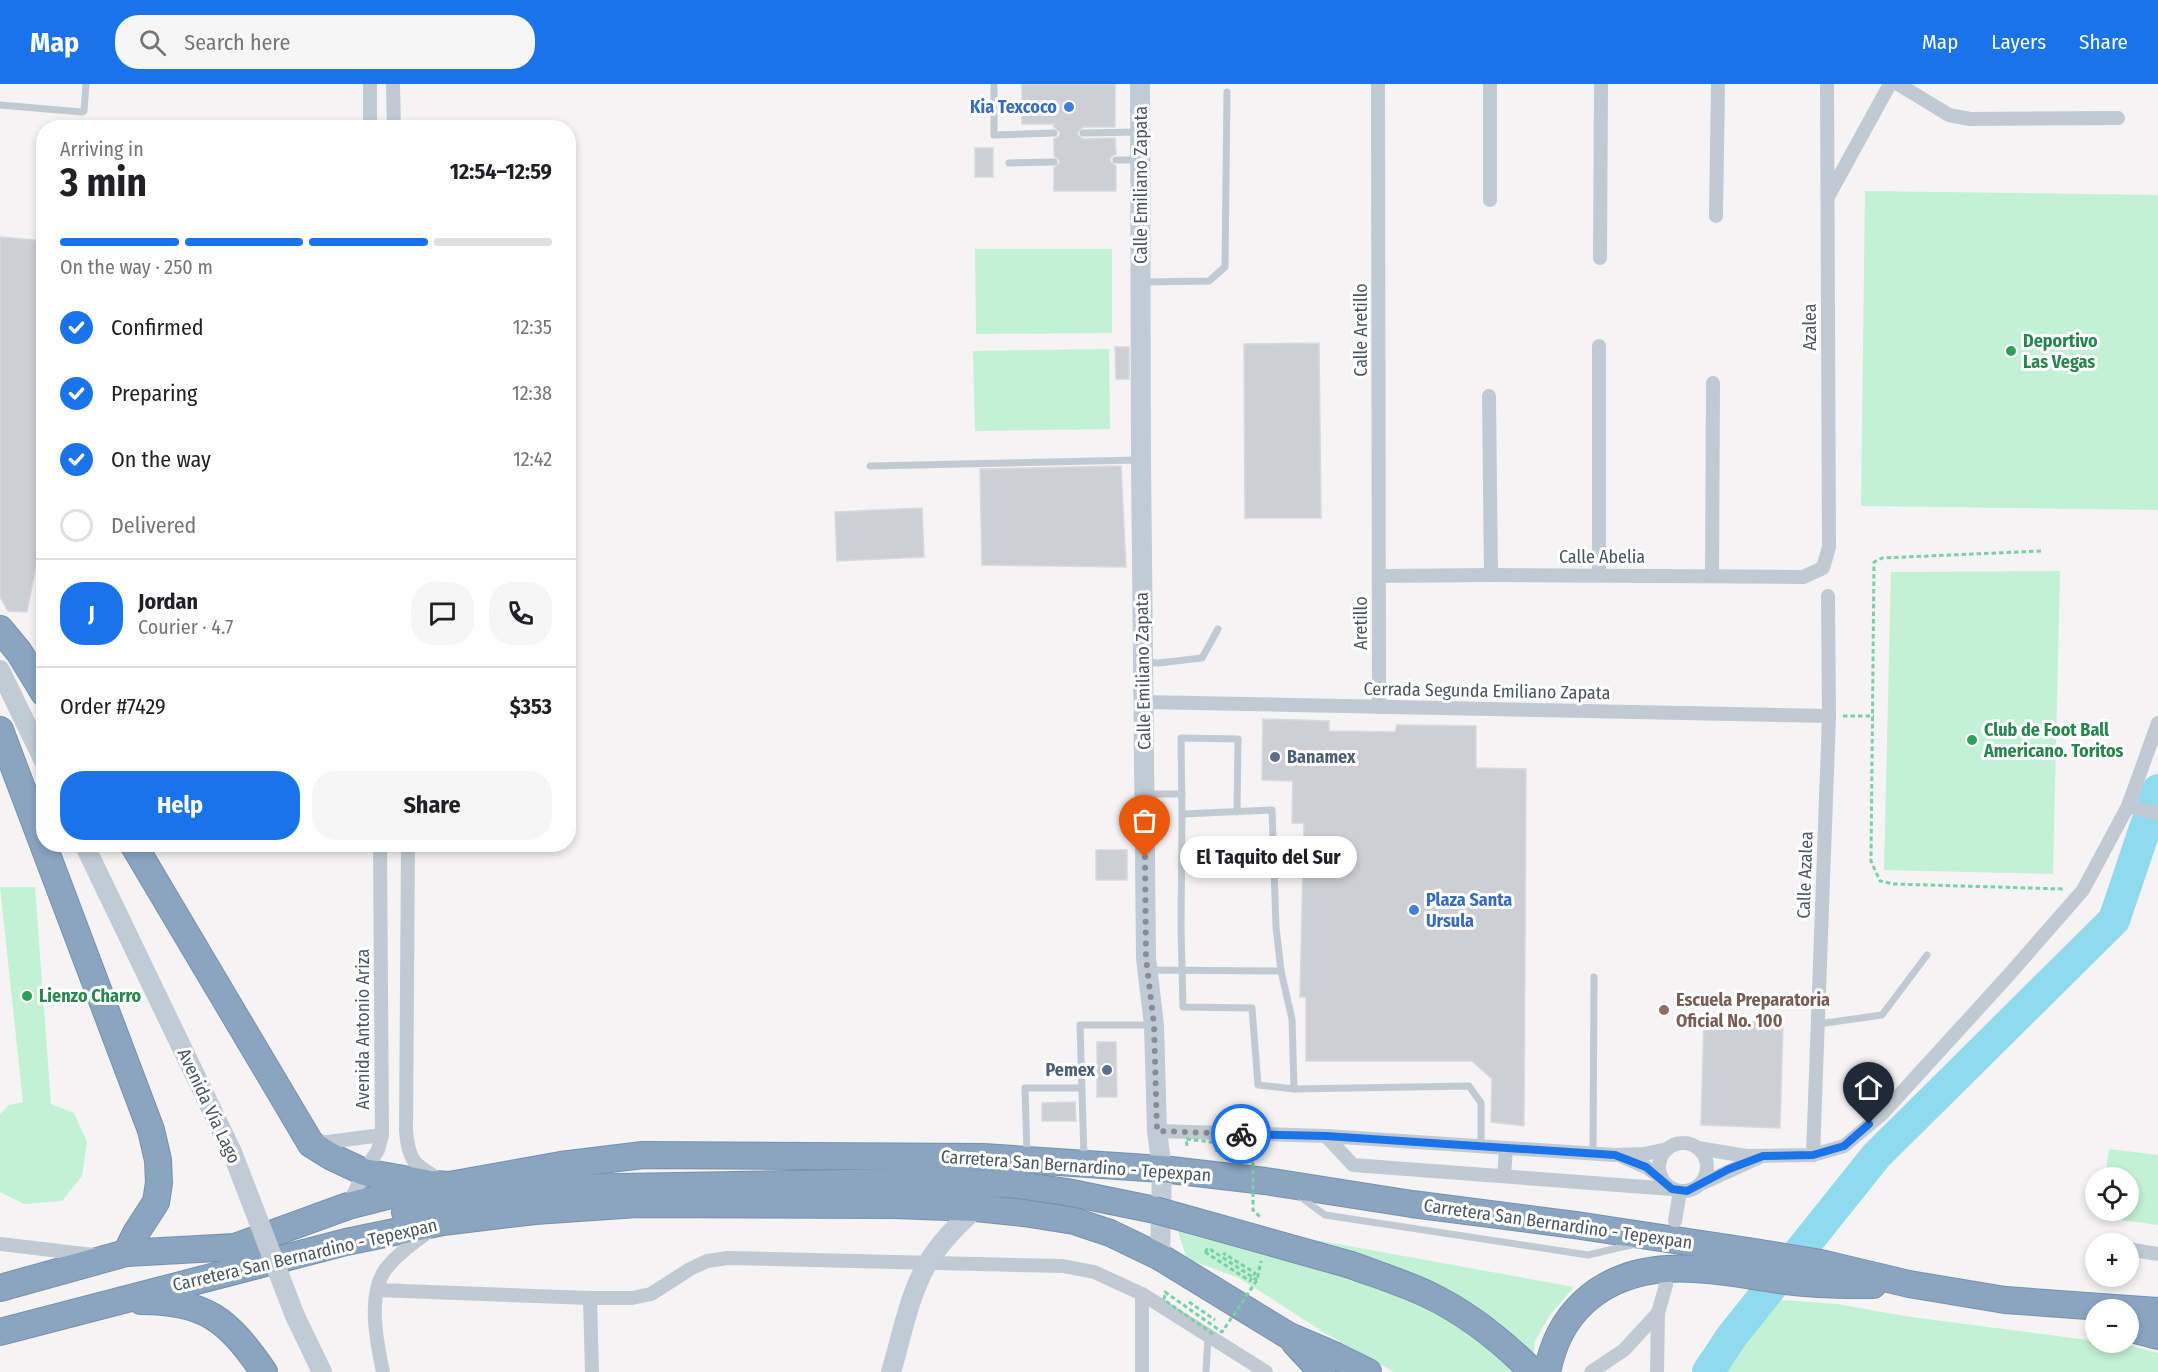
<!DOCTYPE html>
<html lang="en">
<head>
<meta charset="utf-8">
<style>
	body { margin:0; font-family:"Fira Sans Condensed",sans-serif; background:#f6f6f6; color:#202124; height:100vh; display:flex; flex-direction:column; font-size:22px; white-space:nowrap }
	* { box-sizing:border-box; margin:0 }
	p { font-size:20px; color:#757577 }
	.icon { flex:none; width:33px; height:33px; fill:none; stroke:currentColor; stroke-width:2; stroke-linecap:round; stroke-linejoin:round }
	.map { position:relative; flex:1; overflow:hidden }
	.details { position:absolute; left:36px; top:36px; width:540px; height:732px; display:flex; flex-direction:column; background:#fff; border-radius:24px; box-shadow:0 3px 9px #0003 }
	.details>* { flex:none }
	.buttons { position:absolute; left:2085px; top:1083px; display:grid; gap:12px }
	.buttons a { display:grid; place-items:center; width:54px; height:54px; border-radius:50%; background:#fff; box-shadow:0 3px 9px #0003; font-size:30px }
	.pin { position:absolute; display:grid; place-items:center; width:51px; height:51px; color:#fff; margin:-62px -26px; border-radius:50% 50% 50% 0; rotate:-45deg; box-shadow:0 0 6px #0007 }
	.pin .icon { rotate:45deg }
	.courier { position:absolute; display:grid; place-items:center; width:60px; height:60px; margin:-30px; border:4px solid #1a73e8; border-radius:50%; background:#fff; color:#222; box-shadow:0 2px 8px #0007 }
	.bubble { position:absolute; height:42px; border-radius:21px; background:#fff; box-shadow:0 3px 9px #0003; font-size:20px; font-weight:700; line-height:42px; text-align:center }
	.head em { font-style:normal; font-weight:700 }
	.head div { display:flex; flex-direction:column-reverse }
	.head { display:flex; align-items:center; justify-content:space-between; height:102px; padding:0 24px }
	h1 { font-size:39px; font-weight:700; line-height:45px }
	.bar { display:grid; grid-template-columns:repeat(4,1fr); gap:9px 6px; align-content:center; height:72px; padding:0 24px }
	.bar i { height:8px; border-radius:4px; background:#e0e0e0 }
	.bar .current { background:#1a73e8 }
	.bar p { grid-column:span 4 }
	.line { display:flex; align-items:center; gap:15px; padding:0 24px; border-top:2px solid #e0e0e0 }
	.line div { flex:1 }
	.round { display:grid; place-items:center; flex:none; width:63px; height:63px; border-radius:24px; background:#f6f6f6 }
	ol { padding:0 24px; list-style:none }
	li { display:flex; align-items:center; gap:18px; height:66px }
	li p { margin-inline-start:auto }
	li .icon { padding:6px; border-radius:50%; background:#1a73e8; color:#fff; stroke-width:4 }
	li:last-child { color:#757577 }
	li i { width:33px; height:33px; border:3px solid #e0e0e0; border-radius:50% }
	.button { display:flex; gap:12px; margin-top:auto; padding:12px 24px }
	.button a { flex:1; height:69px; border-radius:24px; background:#1a73e8; color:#fff; font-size:24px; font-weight:700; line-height:69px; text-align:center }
	.button a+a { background:#f6f6f6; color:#202124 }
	header { display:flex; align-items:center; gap:36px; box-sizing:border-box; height:84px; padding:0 30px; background:#1a73e8; color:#fff }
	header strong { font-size:28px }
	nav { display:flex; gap:33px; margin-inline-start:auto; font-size:21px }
	.search { width:420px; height:54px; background:#f6f6f6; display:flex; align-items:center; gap:15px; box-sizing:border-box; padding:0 21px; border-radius:24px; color:#757577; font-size:22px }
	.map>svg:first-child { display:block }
	.park { fill:#c3f1d5 }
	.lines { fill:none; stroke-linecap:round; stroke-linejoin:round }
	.river { stroke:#90daee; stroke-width:32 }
	.building { fill:#cdcfd5; stroke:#d7d9de; stroke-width:1.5 }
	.highway-casing { stroke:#7690ad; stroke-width:28 }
	.path { stroke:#7ad0a6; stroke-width:3; stroke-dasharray:4.5 3; stroke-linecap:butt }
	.lane { stroke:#c1cad2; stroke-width:7 }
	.street { stroke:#c1cad2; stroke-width:14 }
	.secondary { stroke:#c1cbd6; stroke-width:20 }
	.highway { stroke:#8ba5c1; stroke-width:26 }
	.highway-bridge-casing { stroke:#7690ad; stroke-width:28; stroke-linecap:butt }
	.path-bridge { stroke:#7ad0a6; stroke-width:3; stroke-dasharray:4.5 3; stroke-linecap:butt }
	.secondary-bridge { stroke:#c1cbd6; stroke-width:20 }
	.highway-bridge { stroke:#8ba5c1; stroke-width:26 }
	.done { stroke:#868d94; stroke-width:6; stroke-dasharray:0 10.8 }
	.route { stroke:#1a73e8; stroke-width:8 }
	.shop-dot { fill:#3f7fe0; stroke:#fff; stroke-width:2 }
	.leisure-dot { fill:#2e9e5b; stroke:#fff; stroke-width:2 }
	.service-dot { fill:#5c6f8a; stroke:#fff; stroke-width:2 }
	.education-dot { fill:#8d6e63; stroke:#fff; stroke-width:2 }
	.labels { text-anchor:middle; stroke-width:6; stroke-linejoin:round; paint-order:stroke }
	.shop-label { font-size:18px; font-weight:bold; fill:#366cbe; stroke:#fff; text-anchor:end }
	.street-label { font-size:18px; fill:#4a5661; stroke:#fff }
	.leisure-label { font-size:18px; font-weight:bold; fill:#27864d; stroke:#fff; text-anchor:start }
	.service-label { font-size:18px; font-weight:bold; fill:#4e5e75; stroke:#fff; text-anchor:start }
	.education-label { font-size:18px; font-weight:bold; fill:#785e54; stroke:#fff; text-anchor:start }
</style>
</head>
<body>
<header>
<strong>Map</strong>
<div class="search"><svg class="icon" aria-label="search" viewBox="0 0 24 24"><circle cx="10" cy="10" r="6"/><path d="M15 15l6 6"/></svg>Search here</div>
<nav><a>Map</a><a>Layers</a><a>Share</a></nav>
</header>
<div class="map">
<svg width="2158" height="1288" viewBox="0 0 2158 1288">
	<rect width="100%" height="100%" fill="#f5f3f3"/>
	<g class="park">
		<polygon points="1865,107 2158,111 2158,426 1861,422"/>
		<polygon points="975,165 1112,165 1112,249 976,250"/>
		<polygon points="1109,265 1110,345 975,347 973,267"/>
		<polygon points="2060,487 2053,790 1884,786 1891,488"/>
		<polygon points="0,803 35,803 51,1020 74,1029 87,1058 82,1092 62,1117 24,1120 0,1108 0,1030 9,1021 23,1018"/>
		<polygon points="2109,1065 2158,1071 2158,1141 2099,1133 2100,1127 2128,1126 2128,1094 2105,1093"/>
		<polygon points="1186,1124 1206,1127 1310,1155 1574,1203 1549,1232 1535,1257 1532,1288 1394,1288 1325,1249 1239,1194 1187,1175 1179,1151 1176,1127"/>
		<polygon points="1769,1215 1837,1220 1904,1232 2095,1257 2096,1258 2123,1260 2158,1269 2158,1288 1727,1288"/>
	</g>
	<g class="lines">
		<polyline class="river" points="1708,1288 1732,1252 1876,1072 2114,836 2158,706"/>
	</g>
	<g class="building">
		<polygon points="1022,0 1115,0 1115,43 1083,43 1077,49 1079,52 1083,55 1115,54 1116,70 1111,73 1110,77 1116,82 1116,107 1054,107 1054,84 1060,78 1058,75 1054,72 1054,55 1059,52 1060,48 1054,43 1054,40 1022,40"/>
		<rect x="975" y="64" width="18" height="29"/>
		<polygon points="0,153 44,157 44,439 27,528 8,527 0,513"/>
		<polygon points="1319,259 1321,434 1245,434 1244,260"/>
		<polygon points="1115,263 1129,263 1129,295 1116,295"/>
		<polygon points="1121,382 1126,483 982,481 980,385"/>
		<polygon points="922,424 924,473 837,477 835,428"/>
		<polygon points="1263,635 1329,637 1329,647 1395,648 1397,641 1476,642 1476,684 1526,685 1524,1042 1491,1038 1492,995 1472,977 1306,977 1306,913 1300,913 1304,739 1292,739 1293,697 1262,696"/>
		<rect x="1096" y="766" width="31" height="30"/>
		<polygon points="1704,936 1783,939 1780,1044 1701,1041"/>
		<polygon points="1097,958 1116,958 1117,1013 1097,1013"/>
		<polygon points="1075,1018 1076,1037 1042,1037 1042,1019"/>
	</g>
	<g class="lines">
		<g class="highway-casing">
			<g id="highway">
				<polyline points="0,545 19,568 44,609"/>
				<polyline points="0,646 151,1046 158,1076 159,1099 156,1118 136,1149 126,1169"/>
				<polyline points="133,760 311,1060 332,1073 364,1088 426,1099"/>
				<polyline points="405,1128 492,1111 565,1104 905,1098 1012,1100 1067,1108 1155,1126"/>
				<path d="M1351 1181C1378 1191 1404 1199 1429 1211 1469 1230 1503 1258 1533 1288"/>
				<polyline points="0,1204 126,1169 235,1163 348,1122 435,1100 449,1101 561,1081 643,1071 983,1073 1162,1085 1265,1097 1412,1120 1575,1141 1748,1167 1821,1179 1909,1200 2005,1216 2158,1227"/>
				<path d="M141 1217C207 1218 227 1235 264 1288"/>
				<polyline points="2128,1244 2158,1252"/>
				<polyline points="0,1248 346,1158 443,1138 535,1127 637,1120 894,1121 976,1124 1024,1129 1074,1137 1110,1149 1160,1173 1289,1252 1336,1272 1368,1288"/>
				<polyline points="1295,1259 1322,1288"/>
				<path d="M1547 1288C1553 1260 1563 1237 1585 1217 1644 1164 1725 1190 1795 1198 1821 1201 1847 1201 1873 1201"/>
			</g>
		</g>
		<g class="path">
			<polyline points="2041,467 1882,474 1874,478 1871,777 1880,797 1894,800 2063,805"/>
			<polyline points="1843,632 1874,632"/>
			<polyline points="1215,1066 1244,1069 1244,1063"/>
			<polyline points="1205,1168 1250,1197 1255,1189 1223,1169"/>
			<polyline points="1189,1218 1215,1236"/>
		</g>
		<g class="lane">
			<polyline points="994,0 994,51 1054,49"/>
			<polyline points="0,21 82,28 84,27 86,0"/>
			<polyline points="1083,49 1138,48"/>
			<polyline points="1116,76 1138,76"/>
			<polyline points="1009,79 1054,78"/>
			<polyline points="1143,198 1209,197 1225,183 1227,8"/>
			<polyline points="870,382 1138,376"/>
			<polyline points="1146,578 1158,579 1202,574 1218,545"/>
			<polyline points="1147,710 1182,710"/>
			<polyline points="1237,728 1238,655 1181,654 1182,730 1181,844 1183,923 1252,924 1258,1001 1294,1005 1469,1002 1481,1019 1481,1062"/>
			<polyline points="1182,730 1272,726 1276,843 1281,887 1292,935 1294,1005"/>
			<polyline points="1149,886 1281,887"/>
			<polyline points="1818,940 1882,931 1927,871"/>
			<polyline points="1593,1069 1594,893"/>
			<polyline points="1027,1071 1025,1004 1081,1004"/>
			<polyline points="1084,1074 1080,941 1151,941"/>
			<polyline points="1299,1112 1325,1131 1588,1171 1635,1160"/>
			<polyline points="1206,1288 1208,1252"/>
		</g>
		<g class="street">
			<polyline points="370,0 370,44"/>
			<polyline points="393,0 394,44"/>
			<polyline points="1378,0 1379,623"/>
			<polyline points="1898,0 1949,31 1970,35 2118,34"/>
			<polyline points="1829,111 1890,0"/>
			<polyline points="1490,116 1490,0"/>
			<polyline points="1716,132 1718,0"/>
			<polyline points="1600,174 1601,0"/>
			<polyline points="1599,262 1599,491"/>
			<polyline points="1489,312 1491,491"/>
			<polyline points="1379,492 1491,491 1803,493 1823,484 1829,463 1827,0"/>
			<polyline points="1712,492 1713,299"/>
			<polyline points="1144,618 1829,632"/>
			<polyline points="2128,722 2158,730"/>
			<path d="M408 760 406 1047C409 1077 413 1080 439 1095"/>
			<polyline points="1157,1047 1326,1052 1353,1081 1672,1105"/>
			<polyline points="1326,1052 1615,1071 1644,1070 1667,1065"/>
			<circle cx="1683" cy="1083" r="24"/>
			<polyline points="312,1060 382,1051"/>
			<polyline points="1698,1064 1746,1072 1813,1071 1844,1062 1882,1030 2007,893 2083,806 2128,722 2158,639"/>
			<polyline points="1813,1071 1829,632 1828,512"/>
			<polyline points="1623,1073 1646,1083 1662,1094"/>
			<polyline points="1504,1092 1506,1064"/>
			<polyline points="1701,1100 1758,1074"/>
			<polyline points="348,1122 364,1088 378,1066 382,1051 380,760"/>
			<polyline points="1675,1137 1680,1107"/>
			<polyline points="0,1160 93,1171"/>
			<polyline points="2128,1165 2158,1170"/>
			<polyline points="377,1206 590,1214 632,1214 651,1210 690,1185 707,1177 728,1174 1063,1182 1094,1188 1142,1210 1266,1288"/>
			<polyline points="1142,1210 1142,1288"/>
			<polyline points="590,1214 592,1288"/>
			<path d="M383 1288C377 1260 367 1212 385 1186 397 1170 415 1158 431 1146"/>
			<polyline points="1591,1288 1624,1266 1658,1229"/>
			<polyline points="1657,1288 1658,1229 1666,1201"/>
		</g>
		<g class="secondary">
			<polyline points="1140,0 1141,376 1146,874 1154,941 1157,1047 1162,1085 1160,1173"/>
			<polyline points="0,586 44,677"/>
			<polyline points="84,760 232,1068"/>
			<polyline points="295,1232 322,1288"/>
			<path d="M891 1288C902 1252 909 1209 929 1177 942 1156 959 1140 976 1124"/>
		</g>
		<use href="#highway" class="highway"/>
		<g class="highway-bridge-casing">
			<polyline id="highway-bridge" points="1155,1126 1351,1181"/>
		</g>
		<g class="path-bridge">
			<polyline points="1187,1062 1186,1055 1253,1063 1253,1126 1260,1133"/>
			<polyline points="1205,1168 1208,1164 1257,1196"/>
			<polyline points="1213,1250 1164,1216 1165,1208 1222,1248 1257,1196 1261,1177"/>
		</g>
		<polyline class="secondary-bridge" points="232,1068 295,1232"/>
		<use href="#highway-bridge" class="highway-bridge"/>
	</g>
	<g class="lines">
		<polyline class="done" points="1145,773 1146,874 1154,941 1157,1047 1241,1050"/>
		<polyline class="route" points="1241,1050 1326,1052 1615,1071 1646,1083 1672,1105 1687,1107 1729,1085 1763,1072 1813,1071 1844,1062 1869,1040"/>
	</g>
	<g class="shop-dot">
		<circle cx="1069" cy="23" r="6"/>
		<circle cx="1414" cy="826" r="6"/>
	</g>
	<g class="leisure-dot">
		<circle cx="2011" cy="267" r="6"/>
		<circle cx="1972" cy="656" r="6"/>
		<circle cx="27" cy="912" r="6"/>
	</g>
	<g class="service-dot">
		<circle cx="1275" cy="673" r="6"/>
		<circle cx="1107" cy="986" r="6"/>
	</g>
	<circle class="education-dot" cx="1664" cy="926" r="6"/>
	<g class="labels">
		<g class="shop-label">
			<text x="1057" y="29">Kia Texcoco</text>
			<text x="1426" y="822" text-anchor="start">Plaza Santa<tspan x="1426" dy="21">Ursula</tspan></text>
		</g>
		<g class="street-label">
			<text transform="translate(1141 101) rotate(-90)" y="6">Calle Emiliano Zapata</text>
			<text transform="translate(1810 243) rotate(-90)" y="6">Azalea</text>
			<text transform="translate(1361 246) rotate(-90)" y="6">Calle Aretillo</text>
			<text x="1602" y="479">Calle Abelia</text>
			<text transform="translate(1361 539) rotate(-90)" y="6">Aretillo</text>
			<text transform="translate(1143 587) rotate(-91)" y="6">Calle Emiliano Zapata</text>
			<text transform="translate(1487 607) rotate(1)" y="6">Cerrada Segunda Emiliano Zapata</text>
			<text transform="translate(1805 791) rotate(-88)" y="6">Calle Azalea</text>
			<text transform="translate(363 945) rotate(-90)" y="6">Avenida Antonio Ariza</text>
			<text transform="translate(209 1022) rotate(65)" y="6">Avenida Vía Lago</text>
			<text transform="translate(1076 1082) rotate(4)" y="6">Carretera San Bernardino - Tepexpan</text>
			<text transform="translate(1558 1140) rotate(8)" y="6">Carretera San Bernardino - Tepexpan</text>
			<text transform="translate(305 1171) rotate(-13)" y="6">Carretera San Bernardino - Tepexpan</text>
		</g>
		<g class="leisure-label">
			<text x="2023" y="263">Deportivo<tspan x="2023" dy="21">Las Vegas</tspan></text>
			<text x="1984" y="652">Club de Foot Ball<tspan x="1984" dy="21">Americano. Toritos</tspan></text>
			<text x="39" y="918">Lienzo Charro</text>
		</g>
		<g class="service-label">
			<text x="1287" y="679">Banamex</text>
			<text x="1095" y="992" text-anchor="end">Pemex</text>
		</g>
		<g class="education-label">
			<text x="1676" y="922">Escuela Preparatoria<tspan x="1676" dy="21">Oficial No. 100</tspan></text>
		</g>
	</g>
</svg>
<div class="buttons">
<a><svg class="icon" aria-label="locate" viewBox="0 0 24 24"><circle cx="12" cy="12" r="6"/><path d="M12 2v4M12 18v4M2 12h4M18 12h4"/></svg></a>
<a>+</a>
<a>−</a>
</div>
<div class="pin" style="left:1145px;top:773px;background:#ea580c"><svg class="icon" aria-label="bag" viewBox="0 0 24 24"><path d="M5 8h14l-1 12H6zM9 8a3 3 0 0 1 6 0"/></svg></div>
<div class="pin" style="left:1869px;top:1040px;background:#1f2937"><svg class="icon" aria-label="home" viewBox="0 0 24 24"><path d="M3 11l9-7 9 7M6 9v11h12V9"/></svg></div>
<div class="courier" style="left:1241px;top:1050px"><svg class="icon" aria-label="bike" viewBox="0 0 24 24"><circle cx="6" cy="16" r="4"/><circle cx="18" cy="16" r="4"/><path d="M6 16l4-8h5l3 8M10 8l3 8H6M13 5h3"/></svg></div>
<div class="bubble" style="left:1180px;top:752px;width:177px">El Taquito del Sur</div>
<section class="details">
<div class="head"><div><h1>3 min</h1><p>Arriving in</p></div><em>12:54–12:59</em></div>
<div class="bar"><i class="current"></i><i class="current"></i><i class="current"></i><i></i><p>On the way · 250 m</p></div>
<ol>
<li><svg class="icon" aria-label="check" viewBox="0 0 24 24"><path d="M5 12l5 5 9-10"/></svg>Confirmed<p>12:35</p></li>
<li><svg class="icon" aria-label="check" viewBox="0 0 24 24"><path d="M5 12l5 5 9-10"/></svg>Preparing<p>12:38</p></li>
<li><svg class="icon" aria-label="check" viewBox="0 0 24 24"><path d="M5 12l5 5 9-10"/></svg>On the way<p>12:42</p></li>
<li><i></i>Delivered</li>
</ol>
<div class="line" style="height:108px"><b class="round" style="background:#1a73e8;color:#fff">J</b><div><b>Jordan</b><p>Courier · 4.7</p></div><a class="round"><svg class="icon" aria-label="chat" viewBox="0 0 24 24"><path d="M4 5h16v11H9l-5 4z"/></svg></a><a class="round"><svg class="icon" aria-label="phone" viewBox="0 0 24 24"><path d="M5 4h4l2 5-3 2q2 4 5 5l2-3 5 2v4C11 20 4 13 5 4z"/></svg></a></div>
<div class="line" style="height:78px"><div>Order #7429</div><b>$353</b></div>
<div class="button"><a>Help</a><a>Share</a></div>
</section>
</div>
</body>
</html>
